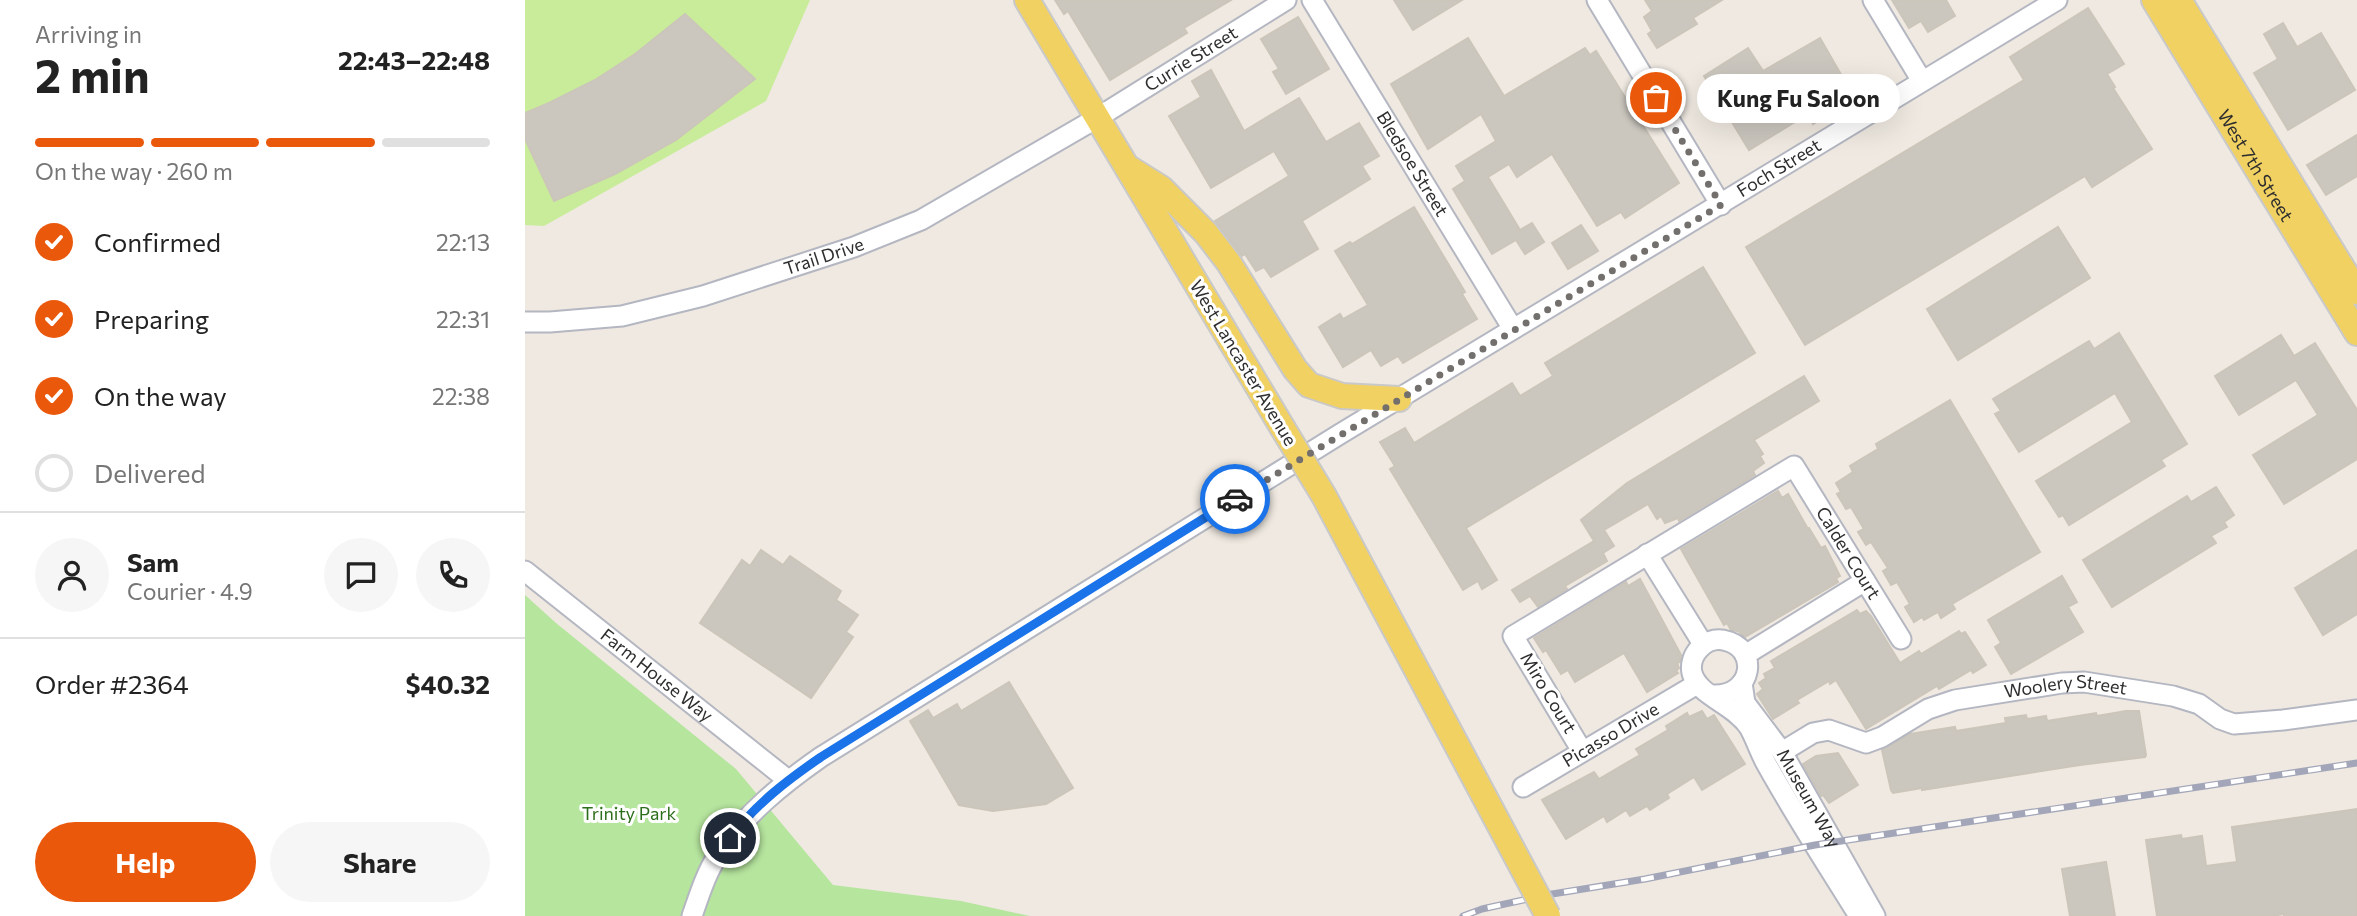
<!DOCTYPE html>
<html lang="en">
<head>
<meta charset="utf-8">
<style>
	body { margin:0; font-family:Commissioner,sans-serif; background:#f6f6f6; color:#222; height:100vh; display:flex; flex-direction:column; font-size:26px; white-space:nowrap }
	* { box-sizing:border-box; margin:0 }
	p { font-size:23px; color:#767676 }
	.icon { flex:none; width:38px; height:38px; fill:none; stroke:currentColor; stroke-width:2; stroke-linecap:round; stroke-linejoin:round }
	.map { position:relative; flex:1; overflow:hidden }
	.panel { display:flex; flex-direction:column; background:#fff; width:525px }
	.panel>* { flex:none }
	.pin { position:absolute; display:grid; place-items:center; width:60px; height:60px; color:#fff; margin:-30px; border:4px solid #fff; border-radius:50%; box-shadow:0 2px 7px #0007 }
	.courier { position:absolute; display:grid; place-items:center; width:70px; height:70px; margin:-35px; border:5px solid #1a73e8; border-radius:50%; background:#fff; color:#222; box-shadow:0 2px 9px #0007 }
	.bubble { position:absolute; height:49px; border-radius:24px; background:#fff; box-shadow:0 7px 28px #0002; font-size:23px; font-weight:700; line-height:49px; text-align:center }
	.overview em { font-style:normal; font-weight:700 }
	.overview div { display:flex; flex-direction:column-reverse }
	.overview { display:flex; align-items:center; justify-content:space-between; height:119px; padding:0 35px }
	h1 { font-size:46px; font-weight:700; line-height:52px }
	.bar { display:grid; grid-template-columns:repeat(4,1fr); gap:10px 7px; align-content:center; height:84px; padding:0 35px }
	.bar i { height:9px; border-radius:5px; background:#e0e0e0 }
	.bar .current { background:#ea580c }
	.bar p { grid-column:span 4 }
	.line { display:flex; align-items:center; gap:18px; padding:0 35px; border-top:2px solid #e0e0e0 }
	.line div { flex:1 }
	.round { display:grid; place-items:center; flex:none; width:74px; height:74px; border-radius:37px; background:#f6f6f6 }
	ol { padding:0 35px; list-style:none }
	li { display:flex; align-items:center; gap:21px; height:77px }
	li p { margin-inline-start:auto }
	li .icon { padding:7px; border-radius:50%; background:#ea580c; color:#fff; stroke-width:4 }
	li:last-child { color:#767676 }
	li i { width:38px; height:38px; border:4px solid #e0e0e0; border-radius:50% }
	.action { display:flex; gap:14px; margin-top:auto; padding:14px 35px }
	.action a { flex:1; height:80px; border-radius:42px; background:#ea580c; color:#fff; font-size:28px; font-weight:700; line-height:80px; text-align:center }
	.action a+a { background:#f6f6f6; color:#222 }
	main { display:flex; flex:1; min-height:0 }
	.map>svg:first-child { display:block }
	.green { fill:#b6e59e }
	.pitch { fill:#c9ec9a }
	.building { fill:#cbc7bf; stroke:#cbc5ba; stroke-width:2 }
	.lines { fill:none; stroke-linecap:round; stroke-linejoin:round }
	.minor-casing { stroke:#b4b7c1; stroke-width:23 }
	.major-casing { stroke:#c9c9c9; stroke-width:28 }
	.minor { stroke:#fff; stroke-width:19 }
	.major { stroke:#f2d163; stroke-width:24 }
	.rail-casing { stroke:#a3a6b8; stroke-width:7 }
	.rail { stroke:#fff; stroke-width:4.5; stroke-dasharray:13; stroke-linecap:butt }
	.major-bridge-casing { stroke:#c9c9c9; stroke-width:28; stroke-linecap:butt }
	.major-bridge { stroke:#f2d163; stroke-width:24 }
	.done { stroke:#726f6d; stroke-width:7; stroke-dasharray:0 12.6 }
	.route { stroke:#1a73e8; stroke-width:9 }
	.labels { text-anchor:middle; stroke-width:6; stroke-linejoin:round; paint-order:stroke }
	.street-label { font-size:18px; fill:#2e2e2e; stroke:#fff }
	.park-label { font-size:18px; fill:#2c6e1b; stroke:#fff }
</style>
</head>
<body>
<main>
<section class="panel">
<div class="overview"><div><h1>2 min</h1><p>Arriving in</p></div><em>22:43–22:48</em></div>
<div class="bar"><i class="current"></i><i class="current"></i><i class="current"></i><i></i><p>On the way · 260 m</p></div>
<ol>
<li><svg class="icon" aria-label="check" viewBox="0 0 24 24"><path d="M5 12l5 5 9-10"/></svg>Confirmed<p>22:13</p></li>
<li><svg class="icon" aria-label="check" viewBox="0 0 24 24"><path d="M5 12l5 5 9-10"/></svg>Preparing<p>22:31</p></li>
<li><svg class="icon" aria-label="check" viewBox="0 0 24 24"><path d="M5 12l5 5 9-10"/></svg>On the way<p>22:38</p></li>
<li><i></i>Delivered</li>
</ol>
<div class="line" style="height:126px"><a class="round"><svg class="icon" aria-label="person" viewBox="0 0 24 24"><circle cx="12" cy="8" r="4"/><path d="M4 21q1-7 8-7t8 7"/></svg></a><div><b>Sam</b><p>Courier · 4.9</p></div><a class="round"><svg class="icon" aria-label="chat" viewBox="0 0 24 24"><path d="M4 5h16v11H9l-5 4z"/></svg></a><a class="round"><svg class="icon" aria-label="phone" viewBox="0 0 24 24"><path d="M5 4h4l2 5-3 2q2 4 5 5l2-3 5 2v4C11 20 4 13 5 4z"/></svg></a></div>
<div class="line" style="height:91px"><div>Order #2364</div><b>$40.32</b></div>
<div class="action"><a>Help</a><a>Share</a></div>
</section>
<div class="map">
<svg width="1832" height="916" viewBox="0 0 1832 916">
	<rect width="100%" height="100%" fill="#efe9e1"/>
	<polygon class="green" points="0,595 31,623 211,769 308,885 436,901 505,916 0,916"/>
	<polygon class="pitch" points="0,0 285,0 241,101 19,226 0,225"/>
	<g class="building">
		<polygon points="530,0 706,0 659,28 662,33 585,80 543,11 539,14"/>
		<polygon points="869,0 937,0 888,30"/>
		<polygon points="1120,0 1197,0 1168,18 1172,24 1132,48 1123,34 1127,31 1119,17 1127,11"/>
		<polygon points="1367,0 1421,0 1430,16 1403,32 1396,21 1384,28"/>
		<polygon points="1563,8 1599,64 1582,74 1590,87 1588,88 1627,149 1567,187 1560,176 1280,345 1221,247 1499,80 1485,57"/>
		<polygon points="160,14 230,79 151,140 90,174 29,201 0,139 0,113 24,103 70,80 110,54"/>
		<polygon points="773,17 804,69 761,94 748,72 754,69 736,39"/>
		<polygon points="1758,23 1772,47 1796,33 1830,90 1763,130 1729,73 1753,59 1739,34"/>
		<polygon points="943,38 979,96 1060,48 1065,55 1071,51 1154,183 1100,218 1096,212 1072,226 1027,154 992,177 984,164 963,177 995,230 1007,223 1019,242 1000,254 991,240 967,254 928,189 940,181 931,166 971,141 956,114 903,149 866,84"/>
		<polygon points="1295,38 1330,99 1288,124 1283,114 1224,150 1179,76 1223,48 1238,71"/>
		<polygon points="686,70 719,131 774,98 801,142 834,123 854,156 837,166 845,179 777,221 793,249 746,277 739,267 731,271 720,254 717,256 690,221 764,176 749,151 686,188 644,116 676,97 667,81"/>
		<polygon points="1832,135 1832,176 1801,195 1782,165"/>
		<polygon points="889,207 940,292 937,294 952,319 878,363 873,356 856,366 846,350 818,367 794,327 815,314 818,319 843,305 810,251 825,242 827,244"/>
		<polygon points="1056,225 1073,251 1043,269 1027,243"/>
		<polygon points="1533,227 1565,278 1433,360 1402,309"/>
		<polygon points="1178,267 1230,353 941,528 972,580 957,589 953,581 938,590 865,469 870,466 855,442 880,428 889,443 987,383 995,396 1028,376 1020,363"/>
		<polygon points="1594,333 1662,444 1636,460 1640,466 1544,525 1538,515 1534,517 1511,481 1607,422 1590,393 1494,452 1470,414 1476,411 1468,399 1564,341 1569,349"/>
		<polygon points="1756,335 1769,356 1790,343 1832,410 1832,459 1759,504 1728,455 1793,415 1771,380 1714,415 1690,376"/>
		<polygon points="1279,376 1294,401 1229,440 1238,454 1235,456 1239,463 1228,471 1230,475 1154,521 1153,518 1140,523 1136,516 1132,519 1123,504 1079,530 1089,546 1078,553 1082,561 1040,586 1042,589 1013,607 1005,596 995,602 987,590 1069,541 1056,520 1102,483"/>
		<polygon points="1425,400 1515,552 1427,604 1430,609 1416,618 1413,612 1399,620 1397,617 1389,622 1380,607 1385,604 1372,582 1366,585 1358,571 1363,568 1346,542 1341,545 1333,532 1339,529 1326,507 1321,509 1312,494 1316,492 1311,483 1328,472 1325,466 1353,449 1351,444"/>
		<polygon points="1691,487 1709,515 1699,522 1702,527 1686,536 1691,543 1587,607 1558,560 1662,496 1666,502"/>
		<polygon points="1253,491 1257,498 1263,494 1283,529 1284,528 1296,548 1300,546 1315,576 1311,578 1313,582 1220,637 1213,631 1206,630 1202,623 1199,625 1156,549"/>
		<polygon points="236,550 258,565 265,556 316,591 311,600 333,615 321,632 328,637 286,698 175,623 217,560 225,566"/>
		<polygon points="1832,550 1832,614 1798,635 1770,588"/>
		<polygon points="1537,576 1552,602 1543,607 1558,632 1486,674 1470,647 1476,643 1463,620"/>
		<polygon points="1115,579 1156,655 1155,662 1152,663 1154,668 1151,671 1153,673 1122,692 1099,653 1050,682 1043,670 1036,674 1021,650 1018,652 1009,638 1101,582 1103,586"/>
		<polygon points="1332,610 1335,614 1341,611 1346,616 1375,663 1394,651 1396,654 1434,631 1436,634 1440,632 1461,665 1448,673 1446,670 1414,689 1412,686 1341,729 1311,680 1305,684 1304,681 1272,700 1274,703 1248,719 1232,694 1238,689 1234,683 1241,678 1239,674 1250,668 1246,661"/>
		<polygon points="484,682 548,788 521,804 468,811 434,805 385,721 403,710 408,718 432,704 436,711"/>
		<polygon points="1177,711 1182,719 1189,715 1220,764 1177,790 1169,777 1142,794 1144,798 1125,810 1122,806 1105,816 1101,810 1082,822 1079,816 1041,839 1017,800 1069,772 1074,779 1115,755 1111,749 1143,730 1141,726 1162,713 1164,717"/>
		<polygon points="1601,711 1614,711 1621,755 1620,757 1555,765 1397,790 1397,788 1368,793 1366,790 1357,750 1385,734 1430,727 1431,731 1481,723 1480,718 1501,715 1502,719 1521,716 1522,721 1571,713 1572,716"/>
		<polygon points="1313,753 1333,785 1304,803 1298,795 1296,796 1278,764 1291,756"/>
		<polygon points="1832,809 1832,916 1759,916 1759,914 1747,916 1632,916 1621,840 1656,835 1657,839 1677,836 1681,866 1712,862 1707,827"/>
		<polygon points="1581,862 1590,916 1545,916 1537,869"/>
	</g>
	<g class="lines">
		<g class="minor-casing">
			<g id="minor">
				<path id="s1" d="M787 0 988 329"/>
				<polyline points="1072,0 1196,205"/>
				<polyline points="1348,0 1397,81"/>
				<path id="s2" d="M0 322H25L97 316 178 296 329 247 396 220 572 118 761 0"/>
				<polyline points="1122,554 1178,644"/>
				<path id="s3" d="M0 571 263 780"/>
				<polyline points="1220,655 1340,581"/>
				<path id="s4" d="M1217 683 1220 703 1257 752 1350 916"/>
				<path d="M1188 695C1228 697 1236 647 1198 640 1180 637 1163 655 1167 673 1173 696 1209 704 1224 727 1231 739 1235 753 1242 765 1271 817 1303 866 1334 916"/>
				<path id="s5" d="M1057 751 988 636 1269 466 1376 639"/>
				<path id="s6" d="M1257 752 1288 733 1304 730 1341 743 1357 737 1403 709 1430 700 1537 683 1559 682 1648 696 1674 704 1695 719 1709 724 1758 720 1832 710"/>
				<path id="s7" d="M998 787 1172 684"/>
				<path id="s8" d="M167 916C174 896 181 873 193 855 220 814 256 785 296 757L815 434 1532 0"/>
			</g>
		</g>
		<g class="major-casing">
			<g id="major">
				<polyline points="502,0 757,427"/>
				<path id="s9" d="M1629 0 1832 333"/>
				<polyline points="1654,0 1832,292"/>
				<polyline points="604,168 636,188 681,233 704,263 770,369 784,385 817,396 874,399"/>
			</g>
		</g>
		<use href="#minor" class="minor"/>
		<use href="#major" class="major"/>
		<g class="rail-casing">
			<polyline id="rail" points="938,916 957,909 1021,895 1120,879 1290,845 1832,763"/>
		</g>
		<use href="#rail" class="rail"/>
		<g class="major-bridge-casing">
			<polyline id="major-bridge" points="757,427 799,496 1023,916"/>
		</g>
		<use href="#major-bridge" class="major-bridge"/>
	</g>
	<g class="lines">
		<polyline class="done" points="710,499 1196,205 1131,98"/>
		<path class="route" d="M205 838C231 804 261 781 296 757L710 499"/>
	</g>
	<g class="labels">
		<g class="street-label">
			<text dy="6" stroke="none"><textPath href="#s2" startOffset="726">Currie Street</textPath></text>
			<text dy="6" stroke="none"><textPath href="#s1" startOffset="192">Bledsoe Street</textPath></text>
			<text dy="6" stroke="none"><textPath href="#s9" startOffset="194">West 7th Street</textPath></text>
			<text dy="6" stroke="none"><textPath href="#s8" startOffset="1334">Foch Street</textPath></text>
			<text dy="6" stroke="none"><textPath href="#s2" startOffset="308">Trail Drive</textPath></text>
			<text transform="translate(718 363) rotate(59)" y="6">West Lancaster Avenue</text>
			<text dy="6" stroke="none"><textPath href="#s5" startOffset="565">Calder Court</textPath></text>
			<text dy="6" stroke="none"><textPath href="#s3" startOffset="168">Farm House Way</textPath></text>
			<text dy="6" stroke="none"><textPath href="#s6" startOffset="303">Woolery Street</textPath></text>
			<text transform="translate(1023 693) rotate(59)" y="6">Miro Court</text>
			<text dy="6" stroke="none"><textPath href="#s7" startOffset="102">Picasso Drive</textPath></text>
			<text dy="6" stroke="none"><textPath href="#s4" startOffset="135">Museum Way</textPath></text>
		</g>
		<g class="park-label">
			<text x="104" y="820">Trinity Park</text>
		</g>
	</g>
</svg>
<div class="pin" style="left:1131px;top:98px;background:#ea580c"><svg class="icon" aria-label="bag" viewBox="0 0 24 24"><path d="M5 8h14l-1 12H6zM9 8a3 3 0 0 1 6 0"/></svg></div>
<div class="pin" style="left:205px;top:838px;background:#1f2937"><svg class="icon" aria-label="home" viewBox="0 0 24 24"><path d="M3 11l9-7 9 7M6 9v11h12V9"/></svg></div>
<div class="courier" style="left:710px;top:499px"><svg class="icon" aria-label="car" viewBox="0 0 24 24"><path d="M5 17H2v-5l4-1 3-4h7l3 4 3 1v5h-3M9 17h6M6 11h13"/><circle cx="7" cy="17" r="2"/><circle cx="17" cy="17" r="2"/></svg></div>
<div class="bubble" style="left:1172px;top:74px;width:203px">Kung Fu Saloon</div>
</div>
</main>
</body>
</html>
